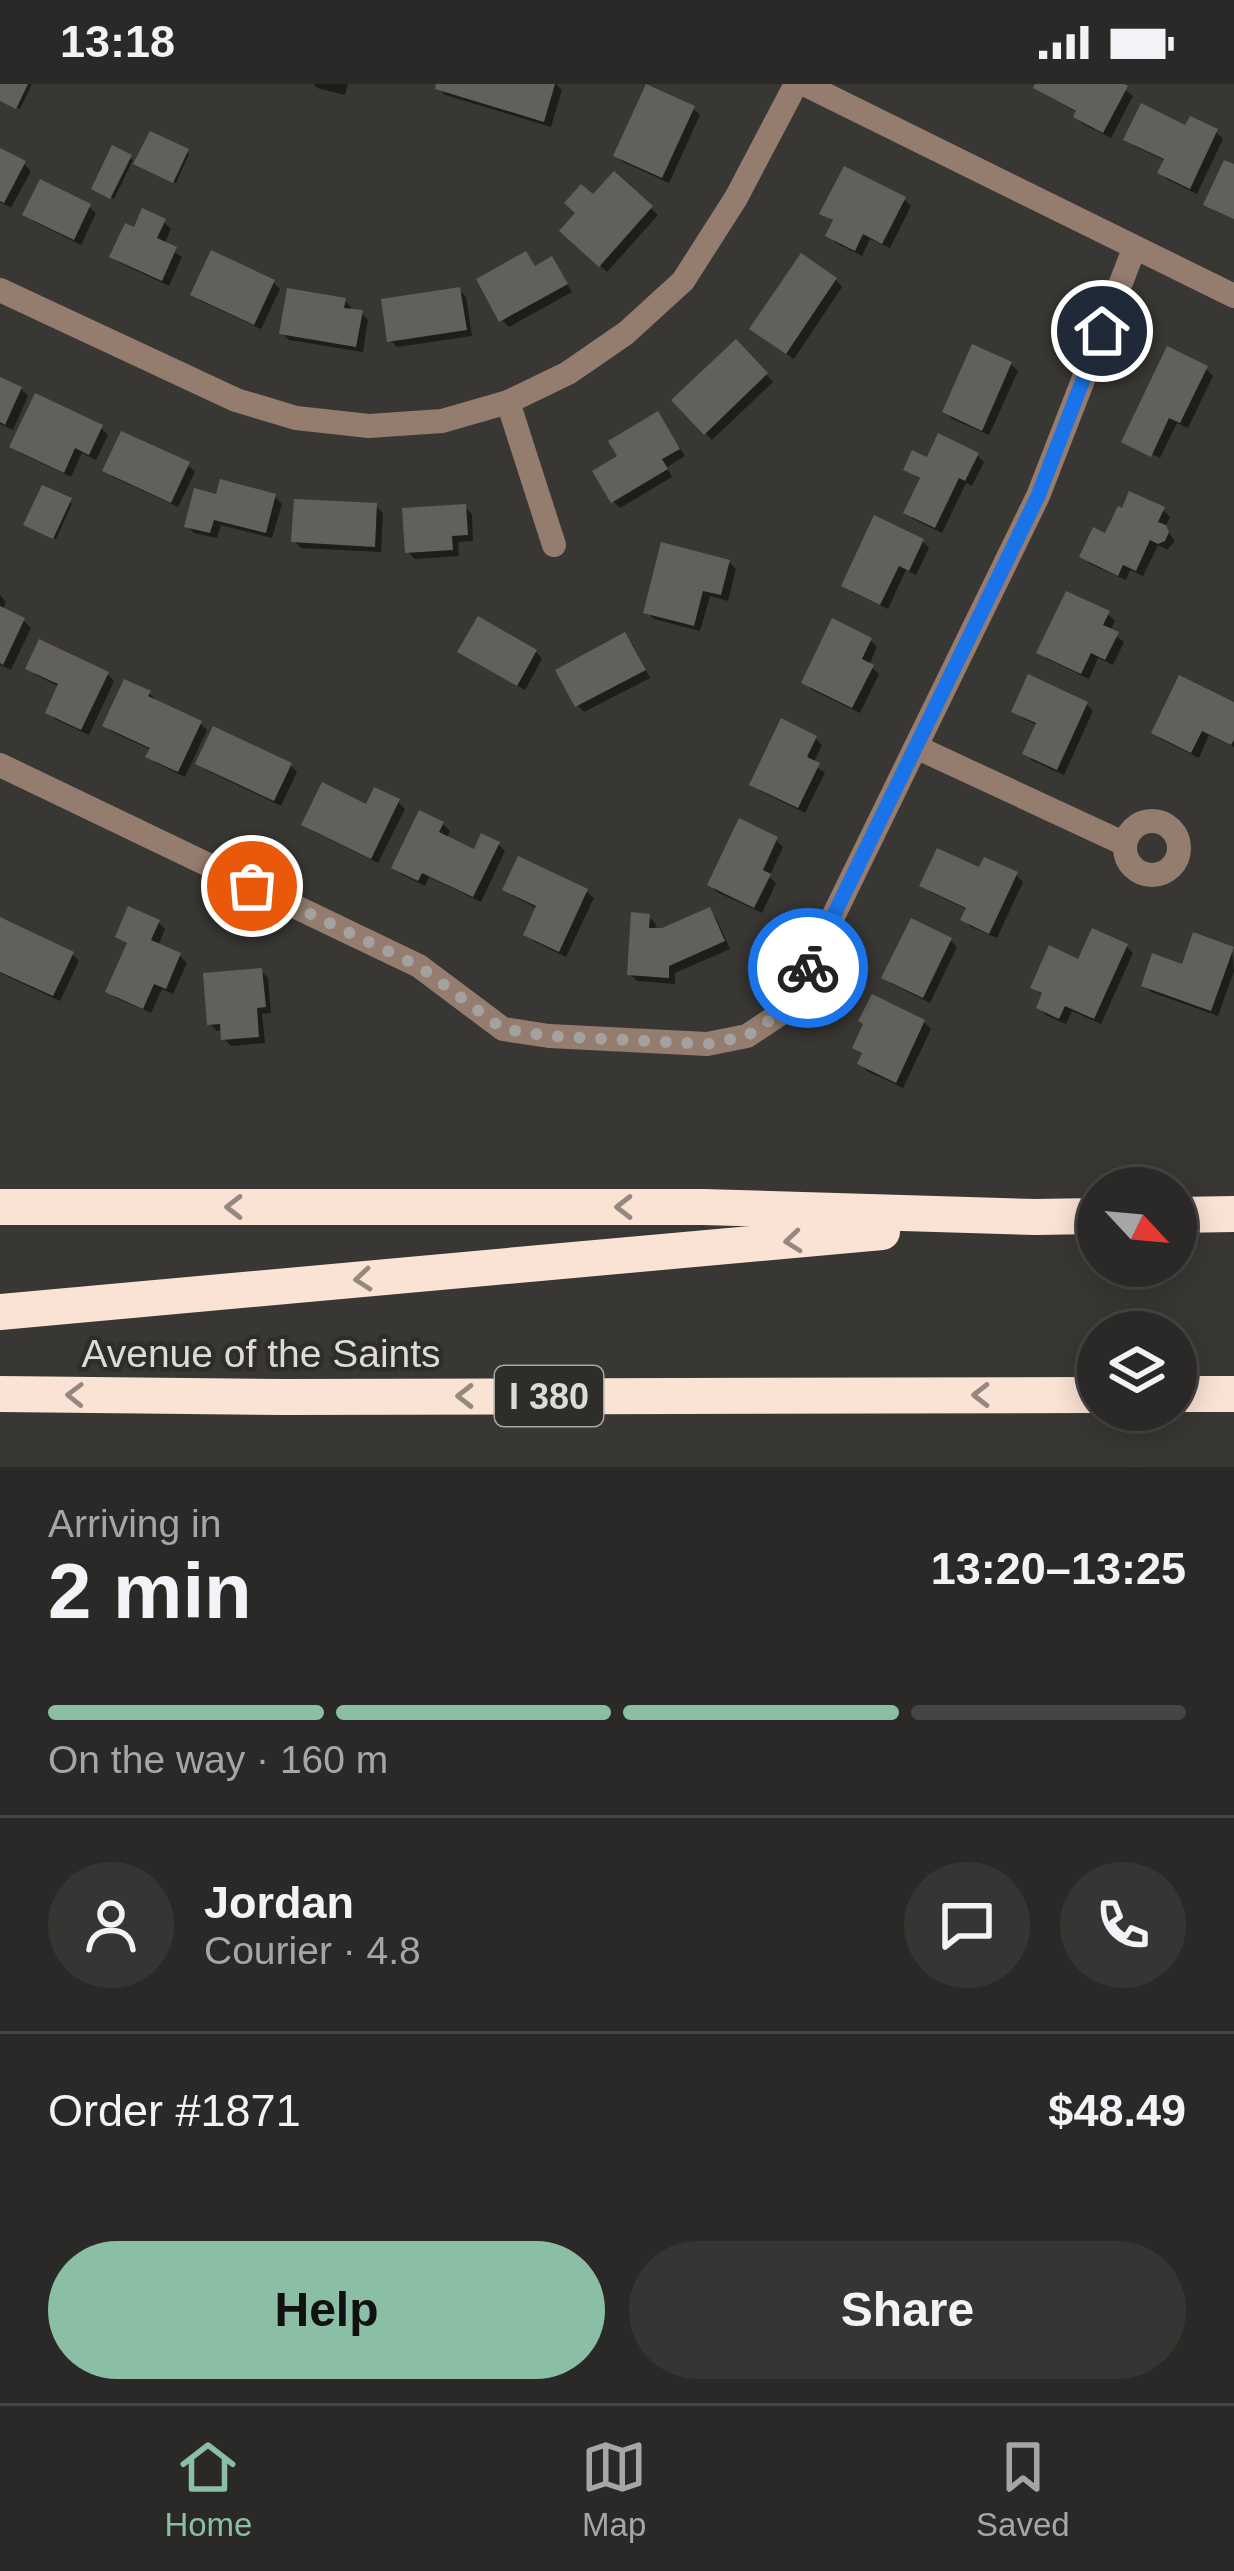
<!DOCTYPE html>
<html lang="en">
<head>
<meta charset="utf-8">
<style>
	body { margin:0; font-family:Helvetica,sans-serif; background:#373533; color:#f1f3f6; height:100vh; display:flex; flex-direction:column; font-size:45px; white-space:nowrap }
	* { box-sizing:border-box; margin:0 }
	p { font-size:39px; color:#a6a6a7 }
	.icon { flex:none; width:66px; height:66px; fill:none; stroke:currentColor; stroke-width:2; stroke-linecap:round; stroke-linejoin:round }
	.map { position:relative; height:1383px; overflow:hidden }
	.details { display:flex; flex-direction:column; background:#2b2927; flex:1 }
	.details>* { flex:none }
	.needle { width:78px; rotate:116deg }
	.controls { position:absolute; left:1077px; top:1083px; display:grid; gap:24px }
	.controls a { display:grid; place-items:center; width:120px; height:120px; border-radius:50%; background:#2b2927; box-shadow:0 6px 30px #0003,0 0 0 3px #474544; font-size:60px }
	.pin { position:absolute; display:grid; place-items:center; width:102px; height:102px; color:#fff; margin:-51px; border:6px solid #fff; border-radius:50%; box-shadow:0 3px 12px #0007 }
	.courier { position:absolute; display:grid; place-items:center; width:120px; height:120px; margin:-60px; border:9px solid #1a73e8; border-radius:50%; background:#fff; color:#222; box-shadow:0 3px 15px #0007 }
	.summary em { font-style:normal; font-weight:800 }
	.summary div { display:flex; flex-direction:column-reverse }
	.summary { display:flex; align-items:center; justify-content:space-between; height:204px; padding:0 48px }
	h1 { font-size:78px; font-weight:800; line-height:90px }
	.bar { display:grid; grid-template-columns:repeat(4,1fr); gap:18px 12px; align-content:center; height:144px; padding:0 48px }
	.bar i { height:15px; border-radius:9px; background:#474544 }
	.bar .on { background:#8abfa5 }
	.bar p { grid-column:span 4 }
	.line { display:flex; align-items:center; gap:30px; padding:0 48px; border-top:3px solid #474544 }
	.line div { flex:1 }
	.round { display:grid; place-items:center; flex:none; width:126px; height:126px; border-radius:63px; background:#373533 }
	.cta { display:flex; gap:24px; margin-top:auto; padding:24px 48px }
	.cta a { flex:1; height:138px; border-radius:72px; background:#8abfa5; color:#111; font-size:48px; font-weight:800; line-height:138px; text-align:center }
	.cta a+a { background:#373533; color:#f1f3f6 }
	.status { display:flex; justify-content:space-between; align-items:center; height:84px; padding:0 60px; background:#2b2927; direction:ltr }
	.status svg { height:33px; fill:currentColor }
	.dock { display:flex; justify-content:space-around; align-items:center; height:168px; border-top:3px solid #474544; background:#2b2927; font-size:33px; color:#a6a6a7 }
	.dock a { display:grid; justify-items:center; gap:6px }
	.dock .on { color:#8abfa5 }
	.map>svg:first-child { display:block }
	.shadow { fill:#0007 }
	.building { fill:#62605d }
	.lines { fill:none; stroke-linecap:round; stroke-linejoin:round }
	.minor { stroke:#947c6e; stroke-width:24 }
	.motorway { stroke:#fae2d4; stroke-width:36 }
	.oneway { stroke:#94887f }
	.done { stroke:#a3a29f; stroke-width:12; stroke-dasharray:0 21.6 }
	.route { stroke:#1a73e8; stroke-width:15 }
	.labels { text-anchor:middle; stroke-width:9; stroke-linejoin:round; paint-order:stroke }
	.shield { fill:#2f2d2a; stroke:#a8a7a4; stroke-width:3 }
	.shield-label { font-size:36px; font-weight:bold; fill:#dcdbd9 }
	.street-label { font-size:39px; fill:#dcdbd9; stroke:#2f2d2a }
</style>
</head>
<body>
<div class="status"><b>13:18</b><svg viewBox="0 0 49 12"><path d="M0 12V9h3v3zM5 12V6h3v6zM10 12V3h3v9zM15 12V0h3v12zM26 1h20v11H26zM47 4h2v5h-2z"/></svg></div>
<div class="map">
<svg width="1234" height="1383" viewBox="0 0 1234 1383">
	<rect width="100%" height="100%" fill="#393734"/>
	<g class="shadow">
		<polygon points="0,0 32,0 20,25 0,16"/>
		<polygon points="314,0 348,0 345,11 317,4"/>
		<polygon points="439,0 556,0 562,6 551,43 445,11 438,4"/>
		<polygon points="1039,0 1117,0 1133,12 1111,54 1083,40 1076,33 1078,29 1044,10 1037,4"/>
		<polygon points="693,25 700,31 669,99 623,78 616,71"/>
		<polygon points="1187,45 1216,48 1223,55 1197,110 1168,96 1161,89 1166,77 1134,62 1127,55"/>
		<polygon points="0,68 24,80 31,87 11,124 0,118"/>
		<polygon points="187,68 189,70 176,99 139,82"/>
		<polygon points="130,74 133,76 114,115 97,107"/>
		<polygon points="614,91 658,131 607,188 563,147"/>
		<polygon points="904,115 911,122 890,164 870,155 862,172 836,159 829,152 835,139 823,129"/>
		<polygon points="89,123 96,129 81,161 33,137 26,130"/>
		<polygon points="164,138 171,145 164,161 182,173 169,202 120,179 113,172 135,147"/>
		<polygon points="526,170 537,185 552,176 572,208 509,243 502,236"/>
		<polygon points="836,196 842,203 794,275 760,252"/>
		<polygon points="273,198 280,205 261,245 201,217 194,210"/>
		<polygon points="459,206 466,213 472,252 397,263 390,256"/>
		<polygon points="344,216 351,223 351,228 361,229 368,236 363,268 289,256 282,249"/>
		<polygon points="736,259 773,298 712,356 675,317"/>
		<polygon points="1011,280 1018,287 989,351 952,335 945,328"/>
		<polygon points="1206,285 1213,292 1188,344 1177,339 1160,374 1128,358"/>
		<polygon points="0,296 21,305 28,312 13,346 0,340"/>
		<polygon points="657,330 685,372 667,383 672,393 620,424 613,417"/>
		<polygon points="101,344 108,351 96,376 82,369 71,393 20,369 13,362"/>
		<polygon points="977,371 984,378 972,402 966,399 942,449 913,435 907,428 922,397 906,385 928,377"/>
		<polygon points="188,381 195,388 178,423 113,393 106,386"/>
		<polygon points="275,413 282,420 272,454 221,441 217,454 194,449 187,442 218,414"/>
		<polygon points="70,417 72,420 56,455 30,443"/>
		<polygon points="376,422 383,429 381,468 301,464 294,457"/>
		<polygon points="465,423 472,430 473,457 458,458 459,472 415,475 408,468"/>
		<polygon points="1163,426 1170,433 1165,444 1175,457 1167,466 1158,461 1143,492 1130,486 1126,496 1090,480 1083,473 1107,453 1123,428"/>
		<polygon points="922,457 929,464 916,491 906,486 888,525 852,508 845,501"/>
		<polygon points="729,478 736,485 728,517 710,512 700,547 654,535 647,528"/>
		<polygon points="0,511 6,518 2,527 24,537 31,544 11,586 0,581"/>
		<polygon points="1108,530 1115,537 1110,547 1124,558 1113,581 1098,574 1089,595 1047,575 1040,568"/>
		<polygon points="625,552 632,559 650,594 584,628 577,621"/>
		<polygon points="870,556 877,563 869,581 879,590 860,629 812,606 805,599"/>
		<polygon points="461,567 536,568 542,575 525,606 468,574"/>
		<polygon points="29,584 107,590 114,597 89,651 55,635 48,628 60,603 36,591"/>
		<polygon points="149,609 156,616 200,639 207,646 185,693 156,679 149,672 152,666 112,648 105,641"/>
		<polygon points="1086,620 1093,627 1064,691 1033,677 1026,670 1039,642 1022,634 1015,627"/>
		<polygon points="1234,621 1234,663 1209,651 1199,674 1161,655 1154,648"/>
		<polygon points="815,654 822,661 813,680 825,689 805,729 760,707 753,700"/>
		<polygon points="199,679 290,681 297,688 281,722 206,686"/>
		<polygon points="398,718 405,725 378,779 312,747 305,740"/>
		<polygon points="443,740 450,747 446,755 475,769 498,760 505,767 481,818 429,793 425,802 401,790 394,783"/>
		<polygon points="776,756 783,763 769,793 776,799 762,829 717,808 710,801"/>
		<polygon points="980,787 1016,791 1023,798 997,854 971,843 964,836 968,826 930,808 923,801"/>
		<polygon points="506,806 587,808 594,814 566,873 533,857 526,850 538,825 513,812"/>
		<polygon points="709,827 716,834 730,865 675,889 675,900 637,897 630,890 649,833 656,840 655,847"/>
		<polygon points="0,837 72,870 79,877 60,917 0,889"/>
		<polygon points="158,838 165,845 158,862 180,872 187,879 173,910 162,905 151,929 116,914 109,907 129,861 118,853"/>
		<polygon points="950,856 957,863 930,919 892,900 885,893"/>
		<polygon points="1126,862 1133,869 1101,940 1072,927 1066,940 1046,931 1039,924 1044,912 1033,903 1080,879"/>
		<polygon points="1232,866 1234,887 1218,932 1151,908 1144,901"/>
		<polygon points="261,887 268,894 271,929 262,930 265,959 231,962 224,955 224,946 217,947 210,940"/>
		<polygon points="924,938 931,945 903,1004 867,987 860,980 864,972 855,963"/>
	</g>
	<g class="building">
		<polygon points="0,0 28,0 16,25 0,17"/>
		<polygon points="436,0 555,0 544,38 435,5"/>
		<polygon points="646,0 695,22 662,94 613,72"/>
		<polygon points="1035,0 1124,0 1128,2 1103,49 1073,33 1076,27 1033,4"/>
		<polygon points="1141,19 1185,41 1190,32 1218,45 1190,105 1157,89 1164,75 1123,56"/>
		<polygon points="150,47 189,65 173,99 133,80"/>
		<polygon points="112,61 132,71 110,115 91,105"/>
		<polygon points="0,64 26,77 4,119 0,117"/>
		<polygon points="1224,76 1234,80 1234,135 1203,121"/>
		<polygon points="844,82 906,113 882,160 863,150 855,167 825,152 833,136 819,130"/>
		<polygon points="614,87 653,122 599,183 559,147 575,129 564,119 581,100 593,110"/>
		<polygon points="40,95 91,120 74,156 22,131"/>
		<polygon points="142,124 166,135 157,154 177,163 162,197 109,173 125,139 134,143"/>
		<polygon points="211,166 275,196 254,241 190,211"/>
		<polygon points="526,167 535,182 552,172 568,200 499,238 476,195"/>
		<polygon points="801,169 837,194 786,270 749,245"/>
		<polygon points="460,203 467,246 387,258 381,215"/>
		<polygon points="287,204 346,214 344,224 363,226 356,263 279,250"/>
		<polygon points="736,255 768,289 704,351 671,316"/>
		<polygon points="972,260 1012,278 982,347 942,328"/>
		<polygon points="1167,262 1208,282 1180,339 1169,334 1151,373 1121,358"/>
		<polygon points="0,293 22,303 5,341 0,338"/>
		<polygon points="35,309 103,341 89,371 75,364 64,389 9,363"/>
		<polygon points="658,327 680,365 662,375 668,385 611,419 592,387 617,372 608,357"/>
		<polygon points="121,347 190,378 171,419 102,387"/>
		<polygon points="938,349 979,369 965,397 959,394 935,444 903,429 920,394 903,386 912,366 927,373"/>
		<polygon points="220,395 276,410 266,449 214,436 210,449 184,443 194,404 216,410"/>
		<polygon points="42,401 72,414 53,455 23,441"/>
		<polygon points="1129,407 1165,423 1158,438 1166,441 1169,448 1165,457 1158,460 1150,456 1136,487 1123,481 1118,492 1079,473 1093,443 1105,449 1118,422 1122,424"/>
		<polygon points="294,415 377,419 375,463 291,458"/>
		<polygon points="466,420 468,451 452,452 453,466 405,469 402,424"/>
		<polygon points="874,431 924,455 909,487 899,482 880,521 841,502"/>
		<polygon points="661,458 730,476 721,511 703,507 694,542 643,529"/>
		<polygon points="1066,507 1110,527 1103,541 1119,548 1105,576 1091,569 1081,590 1036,569"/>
		<polygon points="0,522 25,534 3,581 0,579"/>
		<polygon points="478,532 537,566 517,602 457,568"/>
		<polygon points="832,534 872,554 862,575 874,581 852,624 801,599"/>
		<polygon points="625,548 646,586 575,623 555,586"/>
		<polygon points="39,555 109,588 81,646 45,629 58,600 25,585"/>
		<polygon points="1028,590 1088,618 1057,686 1022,670 1036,639 1011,628"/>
		<polygon points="1179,591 1234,618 1234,656 1231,661 1202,647 1191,669 1151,649"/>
		<polygon points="124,595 151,607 148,612 202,637 178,688 145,673 150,664 102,642"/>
		<polygon points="781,634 817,652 807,673 820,679 798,724 749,701"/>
		<polygon points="213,642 292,679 274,717 195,680"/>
		<polygon points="322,698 366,720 374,703 400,715 371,775 301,741"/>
		<polygon points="419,726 444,738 439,748 474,765 481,749 500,758 473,813 422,789 418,797 391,784"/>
		<polygon points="739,734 778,753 763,786 771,790 754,824 707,801"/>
		<polygon points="937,764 979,783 984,773 1018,788 989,850 960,836 966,824 919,802"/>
		<polygon points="518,772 588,805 559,868 523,851 536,822 502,806"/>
		<polygon points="128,822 160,836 151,856 181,869 166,905 154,900 143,925 105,908 127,859 115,853"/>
		<polygon points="710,823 725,857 669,882 669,894 627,891 631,828 650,830 649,844 662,844"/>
		<polygon points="0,833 74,868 53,912 0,888"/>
		<polygon points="911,834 952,854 923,914 881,894"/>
		<polygon points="1092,844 1128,860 1094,935 1065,922 1059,935 1036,924 1042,909 1030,904 1049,861 1078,875"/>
		<polygon points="1193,848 1234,863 1211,927 1141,902 1152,869 1182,880"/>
		<polygon points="262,884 266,923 257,924 259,953 221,956 220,940 207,941 203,889"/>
		<polygon points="872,910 925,936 896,999 857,980 862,969 852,964 863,940 858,937"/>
	</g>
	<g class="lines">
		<g class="minor">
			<polyline points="804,0 1234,212"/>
			<polyline points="0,206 236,316 296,334 369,342 442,337 508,318 568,289 626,249 683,197 736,114 796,0"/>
			<polyline points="508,318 554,461"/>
			<polyline points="916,663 1125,760"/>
			<polyline points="0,681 419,882 503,945 549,952 707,960 747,952 780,930 806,888 1038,412 1134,165"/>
			<circle cx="1152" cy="764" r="27"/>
		</g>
		<g class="motorway">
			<polyline points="0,1123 704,1123 1035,1133 1098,1132"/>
			<polyline points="1176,1131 1234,1130"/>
			<polyline points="0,1228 882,1148"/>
			<polyline points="0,1310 283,1313 1098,1311"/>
			<polyline points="1176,1310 1234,1310"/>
		</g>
	</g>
	<defs><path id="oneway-chevron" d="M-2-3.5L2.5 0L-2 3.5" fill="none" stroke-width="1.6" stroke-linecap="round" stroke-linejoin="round" transform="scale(3)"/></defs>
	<g class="oneway">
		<use href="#oneway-chevron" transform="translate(234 1123) rotate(-180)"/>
		<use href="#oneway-chevron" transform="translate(624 1123) rotate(-180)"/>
		<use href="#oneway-chevron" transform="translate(793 1157) rotate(174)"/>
		<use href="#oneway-chevron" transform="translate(363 1195) rotate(175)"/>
		<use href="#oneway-chevron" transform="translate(75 1311) rotate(-179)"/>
		<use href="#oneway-chevron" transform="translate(981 1311) rotate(180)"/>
		<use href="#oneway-chevron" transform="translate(465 1312) rotate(180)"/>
	</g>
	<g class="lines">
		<polyline class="done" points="252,802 419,882 503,945 549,952 707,960 747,952 780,929 808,884"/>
		<polyline class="route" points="808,884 1038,412 1102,247"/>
	</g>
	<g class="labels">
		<rect class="shield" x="495" y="1282" width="108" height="60" rx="9"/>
		<g class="shield-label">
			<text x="549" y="1325">I 380</text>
		</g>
		<g class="street-label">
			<text x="261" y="1283">Avenue of the Saints</text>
		</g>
	</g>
</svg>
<div class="controls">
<a><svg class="needle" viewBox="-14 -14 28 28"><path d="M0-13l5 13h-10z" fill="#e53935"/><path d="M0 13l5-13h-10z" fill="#a6a6a7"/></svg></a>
<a><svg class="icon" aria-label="layers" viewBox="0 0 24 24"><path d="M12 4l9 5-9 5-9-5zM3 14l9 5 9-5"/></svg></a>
</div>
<div class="pin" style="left:252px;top:802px;background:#ea580c"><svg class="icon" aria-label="bag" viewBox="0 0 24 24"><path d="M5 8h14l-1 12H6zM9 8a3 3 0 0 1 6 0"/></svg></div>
<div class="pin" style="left:1102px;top:247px;background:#1f2937"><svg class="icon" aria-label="home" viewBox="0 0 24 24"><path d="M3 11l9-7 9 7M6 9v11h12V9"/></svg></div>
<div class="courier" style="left:808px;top:884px"><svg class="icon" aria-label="bike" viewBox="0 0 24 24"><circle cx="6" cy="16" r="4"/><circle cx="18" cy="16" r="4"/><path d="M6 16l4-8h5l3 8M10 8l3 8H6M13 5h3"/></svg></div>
</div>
<section class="details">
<div class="summary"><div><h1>2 min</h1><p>Arriving in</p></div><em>13:20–13:25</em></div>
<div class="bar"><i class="on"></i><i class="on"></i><i class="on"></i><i></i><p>On the way · 160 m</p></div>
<div class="line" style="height:216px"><a class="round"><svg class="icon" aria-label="person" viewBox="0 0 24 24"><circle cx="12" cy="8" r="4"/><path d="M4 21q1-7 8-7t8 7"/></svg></a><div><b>Jordan</b><p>Courier · 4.8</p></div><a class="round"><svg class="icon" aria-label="chat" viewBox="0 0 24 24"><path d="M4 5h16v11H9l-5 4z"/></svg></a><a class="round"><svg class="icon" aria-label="phone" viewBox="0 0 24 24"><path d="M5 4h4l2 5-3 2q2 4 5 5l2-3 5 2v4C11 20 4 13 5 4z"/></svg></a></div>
<div class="line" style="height:156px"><div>Order #1871</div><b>$48.49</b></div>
<div class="cta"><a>Help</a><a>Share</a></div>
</section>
<nav class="dock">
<a class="on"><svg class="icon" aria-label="home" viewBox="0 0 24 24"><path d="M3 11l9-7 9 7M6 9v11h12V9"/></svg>Home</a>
<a><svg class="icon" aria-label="map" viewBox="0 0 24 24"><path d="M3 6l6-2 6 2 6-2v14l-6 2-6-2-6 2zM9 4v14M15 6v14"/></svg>Map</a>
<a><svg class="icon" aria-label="saved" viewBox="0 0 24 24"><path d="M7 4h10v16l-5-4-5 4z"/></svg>Saved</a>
</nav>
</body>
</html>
